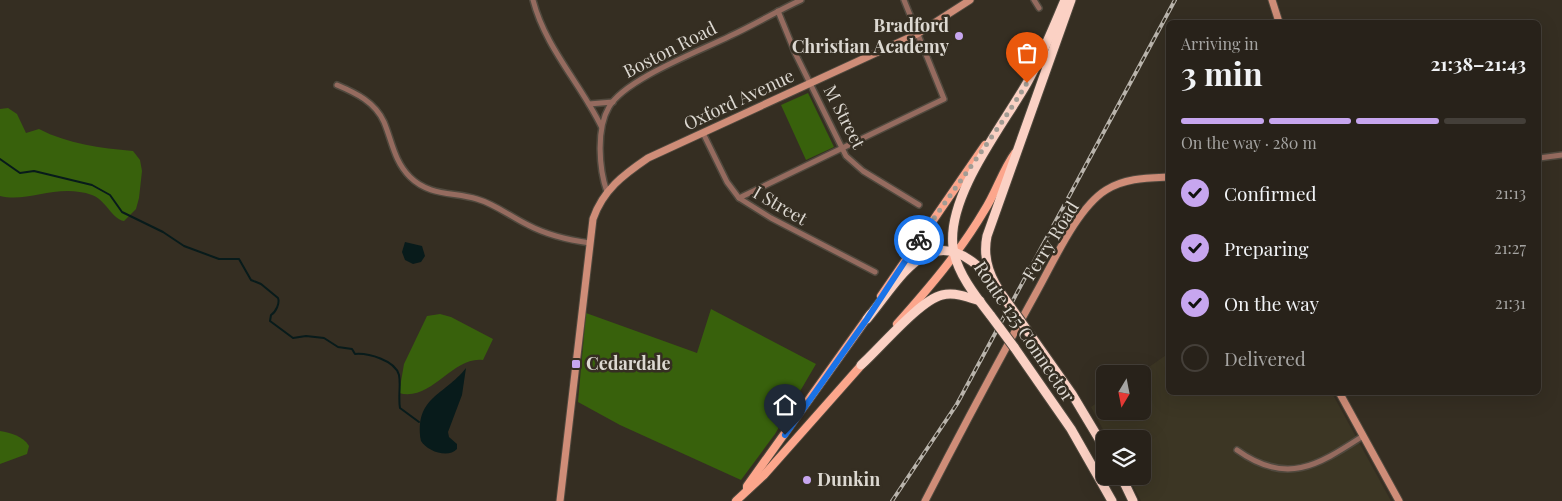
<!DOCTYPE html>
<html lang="en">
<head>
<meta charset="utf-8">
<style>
	body { margin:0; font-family:"Playfair Display",serif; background:#302a23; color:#f1f3f6; height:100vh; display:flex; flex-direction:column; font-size:19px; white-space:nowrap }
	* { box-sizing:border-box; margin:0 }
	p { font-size:16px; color:#a5a4a2 }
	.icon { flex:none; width:28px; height:28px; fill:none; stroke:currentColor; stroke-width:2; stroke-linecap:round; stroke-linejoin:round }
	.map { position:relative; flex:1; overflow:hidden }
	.side { position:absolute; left:1166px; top:20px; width:375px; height:375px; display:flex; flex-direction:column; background:#28221a; border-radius:8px; box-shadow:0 5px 20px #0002,0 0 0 1px #443f39 }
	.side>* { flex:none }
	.needle { width:32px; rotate:190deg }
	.tools { position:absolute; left:1096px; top:365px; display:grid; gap:10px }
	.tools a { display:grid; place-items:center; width:55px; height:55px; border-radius:8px; background:#28221a; box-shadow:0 5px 20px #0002,0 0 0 1px #443f39; font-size:25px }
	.pin { position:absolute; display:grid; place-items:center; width:42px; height:42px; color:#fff; margin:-51px -21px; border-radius:50% 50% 50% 0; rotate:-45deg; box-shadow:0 0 5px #0007 }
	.pin .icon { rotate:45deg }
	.courier { position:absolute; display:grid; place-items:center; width:50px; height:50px; margin:-25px; border:4px solid #1a73e8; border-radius:50%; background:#fff; color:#222; box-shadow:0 1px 6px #0007 }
	.summary em { font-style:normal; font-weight:700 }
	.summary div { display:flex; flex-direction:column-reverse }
	.summary { display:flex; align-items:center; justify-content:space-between; height:85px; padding:0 15px }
	h1 { font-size:32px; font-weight:700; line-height:38px }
	.bar { display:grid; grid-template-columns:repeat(4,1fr); gap:8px 5px; align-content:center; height:60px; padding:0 15px }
	.bar i { height:6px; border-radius:4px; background:#443f39 }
	.bar .active { background:#c7a6ef }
	.bar p { grid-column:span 4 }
	ol { padding:0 15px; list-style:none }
	li { display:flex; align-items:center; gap:15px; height:55px }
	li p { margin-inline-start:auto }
	li .icon { padding:5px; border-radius:50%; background:#c7a6ef; color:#111; stroke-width:4 }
	li:last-child { color:#a5a4a2 }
	li i { width:28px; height:28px; border:2px solid #443f39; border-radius:50% }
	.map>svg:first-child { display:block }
	.industrial { fill:#3c3624 }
	.green { fill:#38610c }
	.water { fill:#081b1b }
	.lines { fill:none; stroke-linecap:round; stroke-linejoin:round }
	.stream { stroke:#081b1b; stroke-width:2 }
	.street-casing { stroke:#50493e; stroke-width:8 }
	.secondary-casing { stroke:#50493e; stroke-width:9 }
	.primary-casing { stroke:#50493e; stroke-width:10 }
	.highway-casing { stroke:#50493e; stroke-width:11 }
	.street { stroke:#956b5f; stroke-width:5 }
	.secondary { stroke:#cf8d78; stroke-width:7 }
	.primary { stroke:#fca68c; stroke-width:8 }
	.highway { stroke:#fbd1c4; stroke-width:9 }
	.rail-casing { stroke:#b9b4ac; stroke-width:4 }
	.rail { stroke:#352e22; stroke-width:2; stroke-dasharray:5.5; stroke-linecap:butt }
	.highway-bridge-casing { stroke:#50493e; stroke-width:11; stroke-linecap:butt }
	.highway-bridge { stroke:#fbd1c4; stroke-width:9 }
	.done { stroke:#a29c94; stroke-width:5; stroke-dasharray:0 9 }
	.route { stroke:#1a73e8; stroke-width:6 }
	.poi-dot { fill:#c7a6ef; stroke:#352e22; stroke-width:2 }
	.labels { text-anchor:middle; stroke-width:5; stroke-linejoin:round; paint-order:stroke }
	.poi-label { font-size:18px; font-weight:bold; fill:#dcd8d1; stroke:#352e22; text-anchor:start }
	.street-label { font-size:18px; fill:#dcd8d1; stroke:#352e22 }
</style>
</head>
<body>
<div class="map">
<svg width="1562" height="501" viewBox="0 0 1562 501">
	<rect width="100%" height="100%" fill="#352e22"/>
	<polygon class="industrial" points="1169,353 1169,392 1332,393 1391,501 1141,501 1128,476 1142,476 1142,439 1108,439 1091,407 1105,397 1105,411 1142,411 1142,374 1139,374"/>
	<g class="green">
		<polygon points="808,93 834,147 806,160 781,105"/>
		<path d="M8 108 17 114 26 133 39 129C68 144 100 148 133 151L140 160 142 171 139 198 136 209 124 221C112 219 105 199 92 195 57 183 29 203 0 196V109Z"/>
		<polygon points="711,309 816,364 775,434 741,480 620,425 578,402 586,313 697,353"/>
		<path d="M440 314 451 317 493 339 483 360C452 356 432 402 399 393L404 364 427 316Z"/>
		<path d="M0 431C11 433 23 436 29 446L27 454 0 464Z"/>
	</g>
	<g class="water">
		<polygon points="405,242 422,246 425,256 421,262 413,264 405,260 402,252"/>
		<path d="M466 368 462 395 448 432 449 437 457 444V449C448 459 427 451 421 441 414 397 444 396 466 368Z"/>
	</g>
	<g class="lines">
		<path class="stream" d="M0 159 20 173 34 171 92 185 110 195 122 212 163 232 184 246 219 259H239L251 280 261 284 278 298C280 303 276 312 271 315L270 321 293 338 306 336 324 338 338 347 352 349 355 354C368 353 395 360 399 375 401 385 398 397 400 408L419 422"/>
		<g class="street-casing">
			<g id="street">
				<path d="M533 0C545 47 580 83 601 126"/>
				<polyline points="1034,0 1039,8"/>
				<polyline points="778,11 796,55 846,156 863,171 919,205"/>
				<path d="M337 85C356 93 375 102 384 122 392 141 394 161 410 177 429 196 453 192 477 199 495 204 511 217 528 225 547 235 568 240 590 243"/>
				<polyline points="589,104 613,102"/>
				<polyline points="703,133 727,182 739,198 771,218 875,272"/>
				<polyline points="1539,158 1562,155"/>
				<path d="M607 192C599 169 596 129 609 107 625 79 700 51 730 36 754 25 777 11 801 0"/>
				<polyline points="739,198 944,99 904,0"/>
				<path d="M1237 450C1287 486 1318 465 1363 436"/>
			</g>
		</g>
		<g class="secondary-casing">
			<g id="secondary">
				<polyline points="1272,0 1279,22"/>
				<polyline points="1339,392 1399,501"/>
				<path d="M560 501 593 219C603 190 623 175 648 158L917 34 970 0"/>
				<path d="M925 501C961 431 998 362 1036 293 1053 263 1077 208 1106 190 1125 178 1147 178 1169 177"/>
			</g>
		</g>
		<g class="primary-casing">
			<g id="primary">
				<polyline points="881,296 985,145"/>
				<path d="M897 324C928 289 960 252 984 211 996 193 1002 171 1015 153"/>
				<polyline points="747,490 747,486 870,314"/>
				<polyline points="736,501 764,475 865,361"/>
			</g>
		</g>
		<g class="highway-casing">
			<g id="highway">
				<path d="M1005 299C991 280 982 260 987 236L1071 0"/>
				<path d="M991 316C976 297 956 272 953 247 947 195 1002 127 1027 83 1042 56 1053 28 1065 0"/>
				<path d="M867 319C903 275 932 215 989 277"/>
				<polyline points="1029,333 1072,394 1105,449"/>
				<polyline points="1014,347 1071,429 1112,501"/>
				<path d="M861 365C880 348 920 300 942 295 955 292 968 297 980 301"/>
				<polyline points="1121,476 1133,501"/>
			</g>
		</g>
		<use href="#street" class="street"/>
		<use href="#secondary" class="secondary"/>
		<use href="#primary" class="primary"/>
		<use href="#highway" class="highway"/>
		<g class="rail-casing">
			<polyline id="rail" points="892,501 957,404 1175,0"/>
		</g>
		<use href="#rail" class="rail"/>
		<g class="highway-bridge-casing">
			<g id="highway-bridge">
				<polyline points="1005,299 1029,333"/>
				<polyline points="991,316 1014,347"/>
			</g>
		</g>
		<use href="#highway-bridge" class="highway-bridge"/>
	</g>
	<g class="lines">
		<path class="done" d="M919 240C955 187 994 137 1027 83"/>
		<polyline class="route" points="785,435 867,319 919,240"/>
	</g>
	<g class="poi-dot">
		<circle cx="959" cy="36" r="5"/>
		<rect x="571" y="359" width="10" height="10" rx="2.5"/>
		<circle cx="807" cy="480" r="5"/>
	</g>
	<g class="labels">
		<g class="poi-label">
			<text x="949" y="32" text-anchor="end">Bradford<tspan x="949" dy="21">Christian Academy</tspan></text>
			<text x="586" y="370">Cedardale</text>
			<text x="817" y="486">Dunkin</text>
		</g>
		<g class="street-label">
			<text transform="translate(670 50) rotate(-27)" y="6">Boston Road</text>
			<text transform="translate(739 100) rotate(-25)" y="6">Oxford Avenue</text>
			<text transform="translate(844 117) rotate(63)" y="6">M Street</text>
			<text transform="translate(780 206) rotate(30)" y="6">I Street</text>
			<text transform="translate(1051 241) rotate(-58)" y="6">Ferry Road</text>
			<text transform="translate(1024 332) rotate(56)" y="6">Route 125 Connector</text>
		</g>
	</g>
</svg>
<div class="tools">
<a><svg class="needle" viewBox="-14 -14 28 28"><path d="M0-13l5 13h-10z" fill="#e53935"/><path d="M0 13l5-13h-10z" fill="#a5a4a2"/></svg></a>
<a><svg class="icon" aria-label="layers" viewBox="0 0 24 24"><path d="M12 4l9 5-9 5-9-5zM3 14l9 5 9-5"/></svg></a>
</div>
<div class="pin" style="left:1027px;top:83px;background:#ea580c"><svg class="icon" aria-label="bag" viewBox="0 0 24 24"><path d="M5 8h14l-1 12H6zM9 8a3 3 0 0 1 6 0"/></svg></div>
<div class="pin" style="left:785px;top:435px;background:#1f2937"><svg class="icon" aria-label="home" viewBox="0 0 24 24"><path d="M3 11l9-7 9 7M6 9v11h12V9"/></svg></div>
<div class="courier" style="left:919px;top:240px"><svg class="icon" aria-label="bike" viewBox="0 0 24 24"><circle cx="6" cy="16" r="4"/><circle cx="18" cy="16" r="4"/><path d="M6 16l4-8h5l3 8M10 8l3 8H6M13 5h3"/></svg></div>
<section class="side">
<div class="summary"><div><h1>3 min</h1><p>Arriving in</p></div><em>21:38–21:43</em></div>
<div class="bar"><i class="active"></i><i class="active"></i><i class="active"></i><i></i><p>On the way · 280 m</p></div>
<ol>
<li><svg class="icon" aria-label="check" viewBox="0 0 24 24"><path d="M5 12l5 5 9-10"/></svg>Confirmed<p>21:13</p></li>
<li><svg class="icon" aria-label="check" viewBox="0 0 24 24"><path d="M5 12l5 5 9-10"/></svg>Preparing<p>21:27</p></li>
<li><svg class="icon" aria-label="check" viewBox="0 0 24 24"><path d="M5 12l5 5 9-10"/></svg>On the way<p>21:31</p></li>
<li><i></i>Delivered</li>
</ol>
</section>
</div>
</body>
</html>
